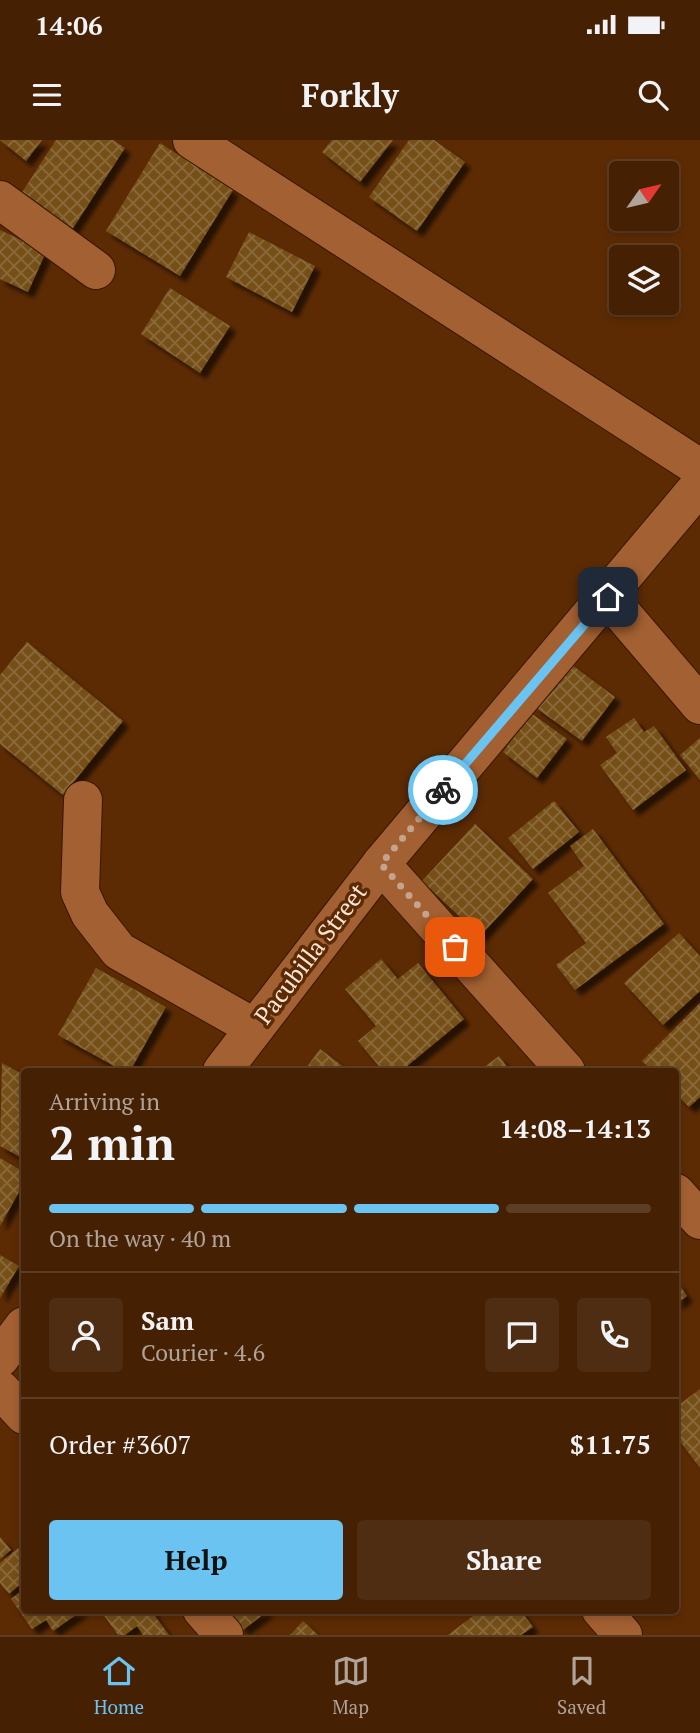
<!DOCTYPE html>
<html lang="en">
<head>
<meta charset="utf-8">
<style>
	body { margin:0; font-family:"PT Serif",serif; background:#4f2d12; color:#f1f3f6; height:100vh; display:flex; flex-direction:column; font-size:26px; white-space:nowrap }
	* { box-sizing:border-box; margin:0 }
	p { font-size:23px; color:#b0a39a }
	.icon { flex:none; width:38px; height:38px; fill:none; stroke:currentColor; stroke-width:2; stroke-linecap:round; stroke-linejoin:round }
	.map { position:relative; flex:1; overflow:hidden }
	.sheet { position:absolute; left:21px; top:928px; width:658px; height:546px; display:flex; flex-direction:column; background:#452003; border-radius:7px; box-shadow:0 4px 10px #0003,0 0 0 2px #5d3e25 }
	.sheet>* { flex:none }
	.needle { width:46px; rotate:56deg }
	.tools { position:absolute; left:609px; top:21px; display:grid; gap:14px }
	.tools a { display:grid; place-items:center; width:70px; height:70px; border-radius:7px; background:#452003; box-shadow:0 4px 10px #0003,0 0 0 2px #5d3e25; font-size:35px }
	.pin { position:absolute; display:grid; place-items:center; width:60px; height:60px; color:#fff; margin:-30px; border-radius:14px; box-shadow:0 4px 10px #0006 }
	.courier { position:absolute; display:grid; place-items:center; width:70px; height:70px; margin:-35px; border:5px solid #6ac3f1; border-radius:50%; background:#fff; color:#222; box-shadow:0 2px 9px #0007 }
	.head em { font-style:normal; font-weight:700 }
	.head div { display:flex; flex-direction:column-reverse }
	.head { display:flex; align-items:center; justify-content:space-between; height:119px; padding:0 28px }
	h1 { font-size:46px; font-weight:700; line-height:52px }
	.bar { display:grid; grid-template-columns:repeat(4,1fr); gap:10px 7px; align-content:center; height:84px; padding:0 28px }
	.bar i { height:9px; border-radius:5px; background:#5d3e25 }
	.bar .current { background:#6ac3f1 }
	.bar p { grid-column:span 4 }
	.line { display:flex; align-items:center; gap:18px; padding:0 28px; border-top:2px solid #5d3e25 }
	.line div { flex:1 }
	.round { display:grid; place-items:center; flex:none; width:74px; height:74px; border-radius:7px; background:#4f2d12 }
	.cta { display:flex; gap:14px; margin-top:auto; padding:14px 28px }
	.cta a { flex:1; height:80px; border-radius:7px; background:#6ac3f1; color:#111; font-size:28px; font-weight:700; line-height:80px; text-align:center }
	.cta a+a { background:#4f2d12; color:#f1f3f6 }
	.status { display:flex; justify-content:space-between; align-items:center; height:49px; padding:0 35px; background:#452003; direction:ltr }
	.status svg { height:19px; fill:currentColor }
	header { display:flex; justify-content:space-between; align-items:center; height:91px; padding:0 28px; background:#452003; font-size:32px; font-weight:700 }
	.tabs { display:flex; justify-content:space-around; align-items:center; height:98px; border-top:2px solid #5d3e25; background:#452003; font-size:19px; color:#b0a39a }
	.tabs a { display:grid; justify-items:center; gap:4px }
	.tabs .current { color:#6ac3f1 }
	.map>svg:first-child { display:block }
	.building { fill:url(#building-cross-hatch); filter:url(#shadow) }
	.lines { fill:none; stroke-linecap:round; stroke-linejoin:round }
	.street-casing { stroke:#381700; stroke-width:40 }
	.street { stroke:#a36032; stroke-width:38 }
	.done { stroke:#c4a48d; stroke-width:7; stroke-dasharray:0 12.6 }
	.route { stroke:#6ac3f1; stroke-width:9 }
	.labels { text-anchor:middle; stroke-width:7; stroke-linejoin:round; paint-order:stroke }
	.street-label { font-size:24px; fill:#fce5d7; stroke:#5c2b04 }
</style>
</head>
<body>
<div class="status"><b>14:06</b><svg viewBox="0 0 49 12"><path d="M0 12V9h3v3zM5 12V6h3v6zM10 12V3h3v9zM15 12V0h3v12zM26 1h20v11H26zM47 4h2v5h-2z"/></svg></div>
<header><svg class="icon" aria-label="menu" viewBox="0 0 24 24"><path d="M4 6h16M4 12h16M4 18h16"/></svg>Forkly<svg class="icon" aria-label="search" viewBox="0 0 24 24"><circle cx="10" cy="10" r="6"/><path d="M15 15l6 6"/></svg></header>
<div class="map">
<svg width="700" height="1495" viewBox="0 0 700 1495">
	<defs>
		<pattern id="building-cross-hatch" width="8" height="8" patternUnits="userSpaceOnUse" patternTransform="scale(1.75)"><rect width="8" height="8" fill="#755019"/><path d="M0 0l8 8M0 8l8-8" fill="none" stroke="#8a693a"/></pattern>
		<filter id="shadow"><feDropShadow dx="6" dy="6" stdDeviation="2" flood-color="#0009"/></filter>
	</defs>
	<rect width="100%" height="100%" fill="#5c2b04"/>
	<g class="building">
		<polygon points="0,0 42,0 26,21"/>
		<polygon points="56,0 113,0 125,8 71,91 19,57"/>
		<polygon points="332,0 393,0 360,42 322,12"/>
		<polygon points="409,0 434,0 465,22 417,91 369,57"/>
		<polygon points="160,3 233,50 180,136 106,91"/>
		<polygon points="0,90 46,112 28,152 0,139"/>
		<polygon points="249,92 315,126 292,172 226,137"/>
		<polygon points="170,148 230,186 200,233 141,194"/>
		<polygon points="27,502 123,581 63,655 0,604 0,535"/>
		<polygon points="568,522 615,557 582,601 535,567"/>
		<polygon points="531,573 567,599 537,638 503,612"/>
		<polygon points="634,578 644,592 654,586 686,630 633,670 600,625 617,613 606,597"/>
		<polygon points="700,598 700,640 680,615"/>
		<polygon points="554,661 579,692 533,729 508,698"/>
		<polygon points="475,684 533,739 480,796 422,741"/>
		<polygon points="593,689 664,784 575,850 556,825 586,803 548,753 584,726 570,706"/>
		<polygon points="679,793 700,816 700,851 663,885 624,843"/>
		<polygon points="381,819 398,839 418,823 464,879 401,931 383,931 358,901 376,886 345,849"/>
		<polygon points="96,828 166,867 130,931 123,931 58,895"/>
		<polygon points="700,863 700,957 689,967 676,954 676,931 653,931 642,921"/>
		<polygon points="320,909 349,931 304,931"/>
		<polygon points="499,916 510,931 479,931"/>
		<polygon points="2,923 24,935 24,1014 22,1018 0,1006"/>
		<polygon points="0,1018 24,1032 24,1043 0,1086"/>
		<polygon points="0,1115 19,1126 0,1158"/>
		<polygon points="676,1140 687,1156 676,1164"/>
		<polygon points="700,1249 700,1328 676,1296 676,1267"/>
		<polygon points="0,1397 11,1410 0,1419"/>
		<polygon points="18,1408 24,1416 24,1441 9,1454 0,1443 0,1423"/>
		<polygon points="24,1449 24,1470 83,1470 53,1491 46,1480 32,1489 11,1459"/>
		<polygon points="100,1470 156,1470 152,1472 169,1495 143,1495 137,1486 125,1495 118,1495"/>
		<polygon points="228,1470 269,1470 243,1490"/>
		<polygon points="481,1470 520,1470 533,1487 521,1495 448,1495"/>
		<polygon points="303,1481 318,1495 290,1495"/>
	</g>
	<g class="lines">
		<g class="street-casing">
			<g id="street">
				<polyline points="192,0 700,328"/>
				<polyline points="0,60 96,130"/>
				<polyline points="608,457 700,565"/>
				<polyline points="83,660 80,752 90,774 119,811 255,888"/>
				<polyline points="381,724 566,931"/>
				<polyline points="222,931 381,724 700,345"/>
				<polyline points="676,1053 700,1080"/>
				<polyline points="0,1218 24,1186"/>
				<polyline points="0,1249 24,1275"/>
				<polyline points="202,1470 224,1495"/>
				<polyline points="601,1470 623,1495"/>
			</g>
		</g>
		<use href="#street" class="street"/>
	</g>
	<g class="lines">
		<polyline class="done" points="443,650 381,724 455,807"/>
		<polyline class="route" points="443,650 608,457"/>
	</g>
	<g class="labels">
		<g class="street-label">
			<text transform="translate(311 814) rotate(-53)" y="8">Pacubilla Street</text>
		</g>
	</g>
</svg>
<div class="tools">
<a><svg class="needle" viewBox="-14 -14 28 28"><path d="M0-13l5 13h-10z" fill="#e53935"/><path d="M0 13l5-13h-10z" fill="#b0a39a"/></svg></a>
<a><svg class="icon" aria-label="layers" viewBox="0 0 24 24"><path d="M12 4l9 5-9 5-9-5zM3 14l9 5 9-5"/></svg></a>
</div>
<div class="pin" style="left:455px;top:807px;background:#ea580c"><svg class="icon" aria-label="bag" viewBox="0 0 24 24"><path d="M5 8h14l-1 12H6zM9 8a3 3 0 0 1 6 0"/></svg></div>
<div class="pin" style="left:608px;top:457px;background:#1f2937"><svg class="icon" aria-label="home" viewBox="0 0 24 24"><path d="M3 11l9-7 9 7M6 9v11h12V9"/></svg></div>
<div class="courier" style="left:443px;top:650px"><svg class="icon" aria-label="bike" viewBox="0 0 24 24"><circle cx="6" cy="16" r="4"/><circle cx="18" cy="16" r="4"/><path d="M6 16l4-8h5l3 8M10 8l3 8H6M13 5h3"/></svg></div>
<section class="sheet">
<div class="head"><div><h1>2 min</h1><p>Arriving in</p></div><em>14:08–14:13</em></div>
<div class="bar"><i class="current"></i><i class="current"></i><i class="current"></i><i></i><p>On the way · 40 m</p></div>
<div class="line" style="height:126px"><a class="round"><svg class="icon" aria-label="person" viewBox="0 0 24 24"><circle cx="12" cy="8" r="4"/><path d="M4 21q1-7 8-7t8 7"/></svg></a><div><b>Sam</b><p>Courier · 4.6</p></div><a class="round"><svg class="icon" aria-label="chat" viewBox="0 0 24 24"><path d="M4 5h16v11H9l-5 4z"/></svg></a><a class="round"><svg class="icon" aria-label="phone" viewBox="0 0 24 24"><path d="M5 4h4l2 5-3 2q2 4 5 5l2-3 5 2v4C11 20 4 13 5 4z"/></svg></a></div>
<div class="line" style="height:91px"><div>Order #3607</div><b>$11.75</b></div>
<div class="cta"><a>Help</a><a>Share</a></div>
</section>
</div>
<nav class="tabs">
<a class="current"><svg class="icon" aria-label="home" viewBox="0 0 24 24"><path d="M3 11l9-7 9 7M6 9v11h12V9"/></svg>Home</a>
<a><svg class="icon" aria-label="map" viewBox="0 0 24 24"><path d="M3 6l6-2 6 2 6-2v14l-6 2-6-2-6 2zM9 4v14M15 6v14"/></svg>Map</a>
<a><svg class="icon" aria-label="saved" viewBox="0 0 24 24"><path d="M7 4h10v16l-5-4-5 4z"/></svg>Saved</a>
</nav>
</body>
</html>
